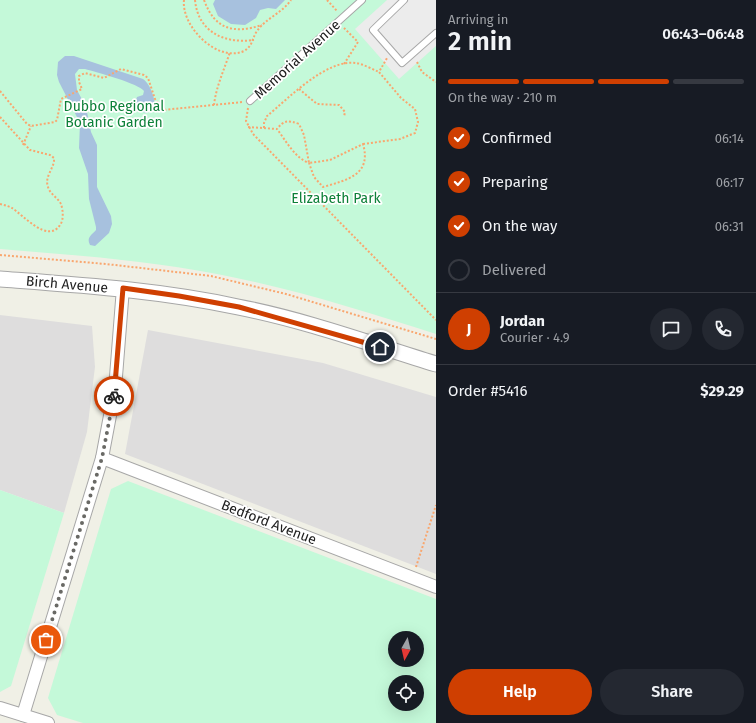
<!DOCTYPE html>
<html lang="en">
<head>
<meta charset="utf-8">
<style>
	body { margin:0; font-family:"Fira Sans",sans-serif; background:#242831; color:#f1f3f6; height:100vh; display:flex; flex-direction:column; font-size:15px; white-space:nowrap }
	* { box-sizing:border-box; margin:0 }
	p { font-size:13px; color:#9ea1a6 }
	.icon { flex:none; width:22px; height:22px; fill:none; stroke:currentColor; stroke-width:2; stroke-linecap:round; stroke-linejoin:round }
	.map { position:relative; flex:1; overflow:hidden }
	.panel { display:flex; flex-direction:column; background:#171b24; width:320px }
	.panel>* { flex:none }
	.needle { width:26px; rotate:188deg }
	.tools { position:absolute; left:388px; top:631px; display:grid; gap:8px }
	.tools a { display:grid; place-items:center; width:36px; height:36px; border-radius:50%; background:#171b24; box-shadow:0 4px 16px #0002; font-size:20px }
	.pin { position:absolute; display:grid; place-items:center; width:34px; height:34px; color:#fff; margin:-17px; border:2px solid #fff; border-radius:50%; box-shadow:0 1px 4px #0007 }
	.courier { position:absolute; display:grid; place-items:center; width:40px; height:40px; margin:-20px; border:3px solid #cf3f01; border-radius:50%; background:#fff; color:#222; box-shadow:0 1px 5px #0007 }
	.head em { font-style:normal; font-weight:600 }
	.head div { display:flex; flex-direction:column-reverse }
	.head { display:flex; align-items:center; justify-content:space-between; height:68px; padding:0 12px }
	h1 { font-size:26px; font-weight:600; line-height:30px }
	.bar { display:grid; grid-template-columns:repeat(4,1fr); gap:6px 4px; align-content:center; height:48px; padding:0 12px }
	.bar i { height:5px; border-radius:3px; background:#363941 }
	.bar .on { background:#cf3f01 }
	.bar p { grid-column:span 4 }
	.line { display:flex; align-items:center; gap:10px; padding:0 12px; border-top:1px solid #363941 }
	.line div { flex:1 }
	.round { display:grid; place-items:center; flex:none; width:42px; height:42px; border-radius:21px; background:#242831 }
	ol { padding:0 12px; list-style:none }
	li { display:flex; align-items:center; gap:12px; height:44px }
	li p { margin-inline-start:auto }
	li .icon { padding:4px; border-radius:50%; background:#cf3f01; color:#fff; stroke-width:4 }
	li:last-child { color:#9ea1a6 }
	li i { width:22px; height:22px; border:2px solid #363941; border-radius:50% }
	.action { display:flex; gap:8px; margin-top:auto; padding:8px 12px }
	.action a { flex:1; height:46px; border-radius:24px; background:#cf3f01; color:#fff; font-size:16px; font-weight:600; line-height:46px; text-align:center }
	.action a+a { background:#242831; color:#f1f3f6 }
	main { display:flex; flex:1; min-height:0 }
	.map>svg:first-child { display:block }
	.residential { fill:#dedddd }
	.park { fill:#c4f9d9; fill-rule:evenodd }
	.parking { fill:#ececec }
	.water { fill:#a7c1de }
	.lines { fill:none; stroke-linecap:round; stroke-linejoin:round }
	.service-casing { stroke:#a7a7a7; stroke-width:8 }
	.minor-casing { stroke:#a7a7a7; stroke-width:14 }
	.tertiary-casing { stroke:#a7a7a7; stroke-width:17 }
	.path { stroke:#f9a66e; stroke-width:2; stroke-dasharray:2 2; stroke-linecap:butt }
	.service { stroke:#fff; stroke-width:6 }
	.minor { stroke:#fff; stroke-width:12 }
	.tertiary { stroke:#fff; stroke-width:15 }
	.done { stroke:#696965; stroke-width:4; stroke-dasharray:0 7.2 }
	.route { stroke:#cf3f01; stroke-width:5 }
	.labels { text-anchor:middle; stroke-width:3.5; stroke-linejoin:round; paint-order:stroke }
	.street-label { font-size:14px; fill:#202020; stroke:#fff }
	.park-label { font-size:14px; fill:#0c8038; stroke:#fff }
</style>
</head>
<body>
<main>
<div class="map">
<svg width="436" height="723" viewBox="0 0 436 723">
	<rect width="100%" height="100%" fill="#f0f0e6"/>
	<g class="residential">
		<polygon points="0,315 92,326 95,367 87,432 64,513 0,490"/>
		<polygon points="148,330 323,363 436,397 436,574 125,454"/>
	</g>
	<g class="park">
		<path d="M0 0H436V334C364 311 291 288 217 274 145 260 73 255 0 249Z"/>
		<path d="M128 481 436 599V723H83L57 715 48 698 111 489ZM395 638H417V660H395ZM395 682H417V704H395Z"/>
		<polygon points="0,490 64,513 11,686 0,692"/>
	</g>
	<polygon class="parking" points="387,0 436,0 436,46 399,79 355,29"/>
	<g class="water">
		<polygon points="215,0 285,0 276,9 268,8 260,10 256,18 245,25 231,24 218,16 213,4"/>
		<path d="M65 56H74L143 79C150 83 157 102 154 109L146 113 137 110 135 103 137 97 143 95 144 91C140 84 96 72 85 69H79L75 74 77 90 86 107 91 132 97 145V187L111 216 112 224 109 233 95 246 90 245C86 237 92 235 96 230V227L89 199 88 174 79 148 80 123 59 82 57 75 58 62Z"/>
	</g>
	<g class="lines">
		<g class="service-casing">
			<g id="service">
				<polyline points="404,0 373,30 402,63 436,33"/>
				<polyline points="250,101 362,0"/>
			</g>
		</g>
		<g class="minor-casing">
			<g id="minor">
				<polyline points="102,458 436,587"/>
				<polyline points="0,708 48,723"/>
				<polyline points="23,715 102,458 115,389 123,288"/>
			</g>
		</g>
		<g class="tertiary-casing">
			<path id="tertiary" d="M0 279C80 285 159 290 238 307 305 320 371 344 436 364"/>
		</g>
		<g class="path">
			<path d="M184 0C181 26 217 63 244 51 253 46 252 38 257 31 265 19 282 13 291 0"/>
			<path d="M195 0C198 32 224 44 254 40"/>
			<path d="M204 0C215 30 234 34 262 25"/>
			<polyline points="327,0 337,11"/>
			<polyline points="417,62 422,72 436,82"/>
			<polyline points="344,64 358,42 344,28"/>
			<polyline points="299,89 317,104 339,105 345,112 344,117"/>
			<polyline points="0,91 27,124 31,126 55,122 57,120 61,99 82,89 79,82 79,76 85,73 104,78 121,69 144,75 148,78 155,99 163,110 243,102"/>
			<path d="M214 105C216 87 224 70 230 52"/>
			<polyline points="248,108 246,121 253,134 436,320"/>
			<path d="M0 117 30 150 50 155 54 158C55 168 44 176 48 187 50 194 58 198 61 204 63 210 64 220 60 225 48 244 23 215 12 208 8 206 4 205 0 204"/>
			<path d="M248 127 277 129C286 141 295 158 309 163L314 177 323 187C347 180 372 175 363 144L330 160 309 163 304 135 299 124C288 120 284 120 277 129"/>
			<path d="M264 128V123L267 116C289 98 326 59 356 63 363 64 372 69 379 72"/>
			<polyline points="363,144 400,139 415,133 418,122 415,109 401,98 379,72 387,58"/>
			<polyline points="23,145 31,126"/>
			<polyline points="0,255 106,264 211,276 286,294 436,339"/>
			<polyline points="416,567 436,505"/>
		</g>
		<use href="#service" class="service"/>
		<use href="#minor" class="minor"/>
		<use href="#tertiary" class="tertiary"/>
	</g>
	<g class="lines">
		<polyline class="done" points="46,640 102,458 114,396"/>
		<polyline class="route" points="114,396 123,288 179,296 239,307 380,347"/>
	</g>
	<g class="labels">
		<g class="street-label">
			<text transform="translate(297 59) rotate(-42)" y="5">Memorial Avenue</text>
			<text transform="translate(67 284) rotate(5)" y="5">Birch Avenue</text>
			<text transform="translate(269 522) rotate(21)" y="5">Bedford Avenue</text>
		</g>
		<g class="park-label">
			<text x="114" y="111">Dubbo Regional<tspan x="114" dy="16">Botanic Garden</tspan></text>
			<text x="336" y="203">Elizabeth Park</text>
		</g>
	</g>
</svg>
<div class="tools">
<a><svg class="needle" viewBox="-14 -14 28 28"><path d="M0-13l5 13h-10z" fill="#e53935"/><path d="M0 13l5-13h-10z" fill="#9ea1a6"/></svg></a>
<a><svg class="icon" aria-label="locate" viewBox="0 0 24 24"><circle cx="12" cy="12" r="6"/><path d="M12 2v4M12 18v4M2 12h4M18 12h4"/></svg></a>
</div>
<div class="pin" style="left:46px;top:640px;background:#ea580c"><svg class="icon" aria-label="bag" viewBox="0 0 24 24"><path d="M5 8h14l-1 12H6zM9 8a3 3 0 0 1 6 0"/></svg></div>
<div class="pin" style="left:380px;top:347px;background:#1f2937"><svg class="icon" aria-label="home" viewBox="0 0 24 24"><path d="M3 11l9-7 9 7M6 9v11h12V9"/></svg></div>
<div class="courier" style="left:114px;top:396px"><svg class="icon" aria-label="bike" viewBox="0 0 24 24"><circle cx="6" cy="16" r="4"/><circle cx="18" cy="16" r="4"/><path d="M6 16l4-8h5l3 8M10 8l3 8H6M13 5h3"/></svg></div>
</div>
<section class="panel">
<div class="head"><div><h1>2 min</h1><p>Arriving in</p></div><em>06:43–06:48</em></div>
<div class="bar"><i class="on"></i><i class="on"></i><i class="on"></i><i></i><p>On the way · 210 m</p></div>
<ol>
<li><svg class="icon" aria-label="check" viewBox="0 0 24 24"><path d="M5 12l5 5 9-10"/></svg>Confirmed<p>06:14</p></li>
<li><svg class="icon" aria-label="check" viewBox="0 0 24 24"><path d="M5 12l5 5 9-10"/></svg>Preparing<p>06:17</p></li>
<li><svg class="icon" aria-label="check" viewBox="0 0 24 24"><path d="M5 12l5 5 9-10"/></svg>On the way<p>06:31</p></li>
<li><i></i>Delivered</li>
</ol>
<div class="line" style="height:72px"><b class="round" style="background:#cf3f01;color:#fff">J</b><div><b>Jordan</b><p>Courier · 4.9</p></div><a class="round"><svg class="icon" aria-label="chat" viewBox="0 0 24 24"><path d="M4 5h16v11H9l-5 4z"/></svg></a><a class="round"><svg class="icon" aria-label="phone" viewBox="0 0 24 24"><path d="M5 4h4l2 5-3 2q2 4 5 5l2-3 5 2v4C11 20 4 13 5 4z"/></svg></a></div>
<div class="line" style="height:52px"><div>Order #5416</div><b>$29.29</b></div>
<div class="action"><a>Help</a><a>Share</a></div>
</section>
</main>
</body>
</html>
